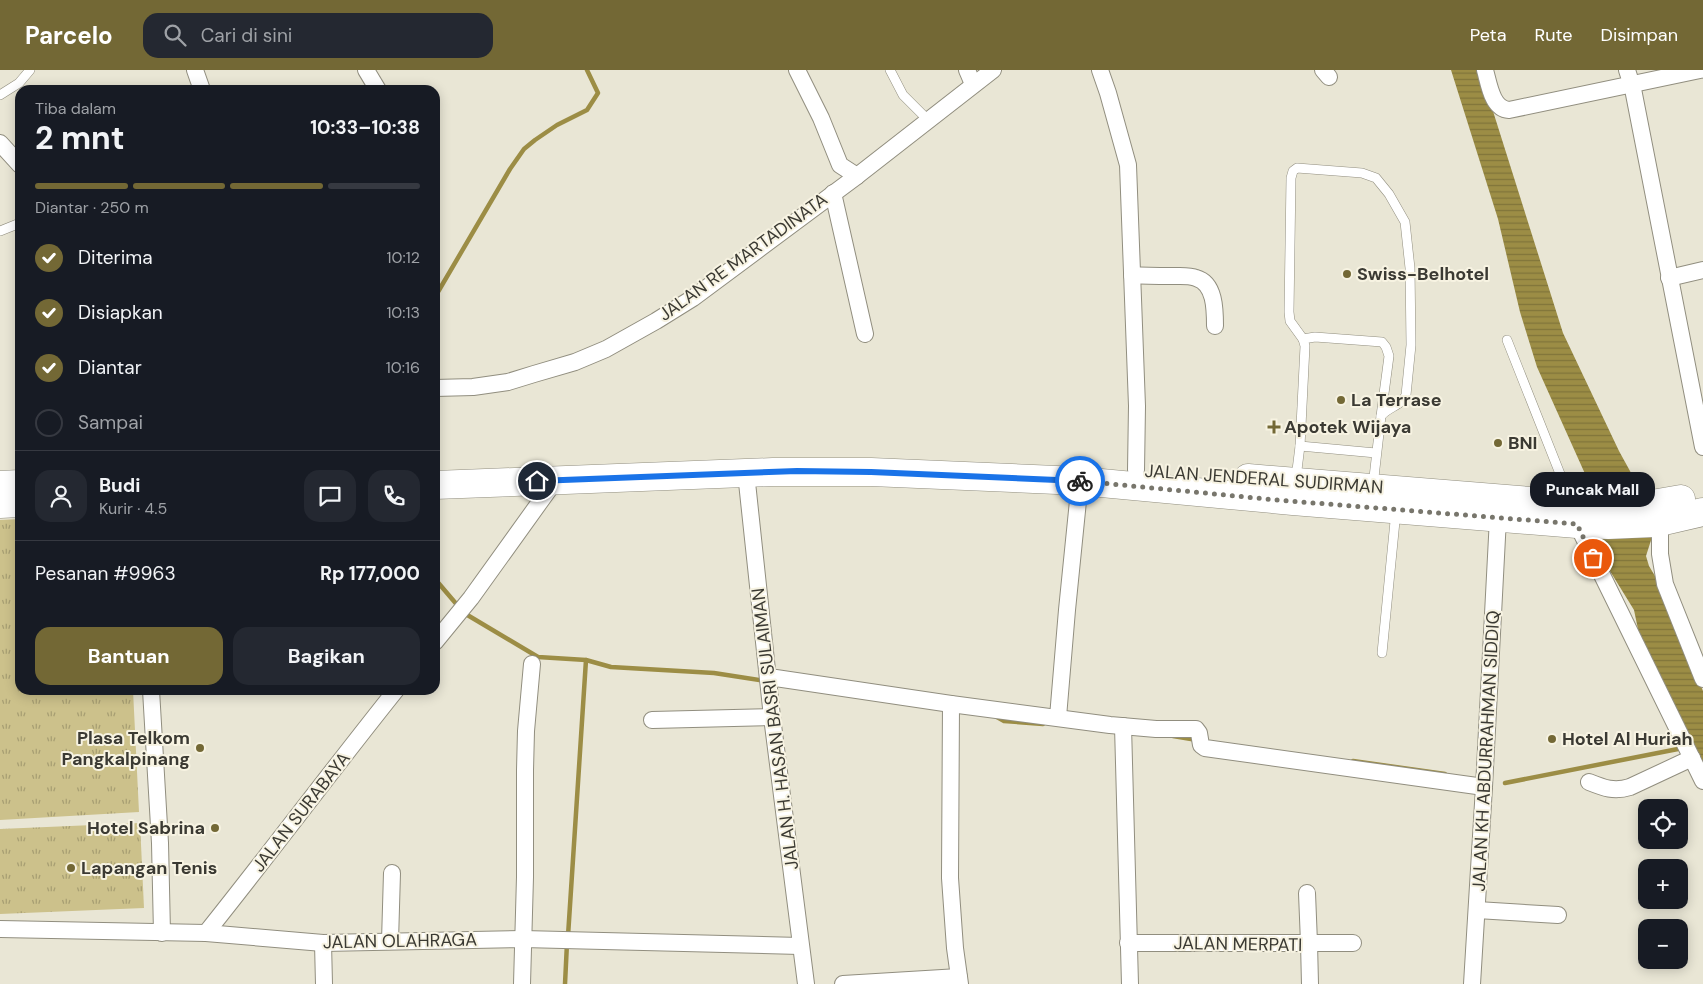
<!DOCTYPE html>
<html lang="id">
<head>
<meta charset="utf-8">
<style>
	body { margin:0; font-family:"DM Sans",sans-serif; background:#242831; color:#f1f3f6; height:100vh; display:flex; flex-direction:column; font-size:19px; white-space:nowrap }
	* { box-sizing:border-box; margin:0 }
	p { font-size:16px; color:#9ea1a6 }
	.icon { flex:none; width:28px; height:28px; fill:none; stroke:currentColor; stroke-width:2; stroke-linecap:round; stroke-linejoin:round }
	.map { position:relative; flex:1; overflow:hidden }
	.drawer { position:absolute; left:15px; top:15px; width:425px; height:610px; display:flex; flex-direction:column; background:#171b24; border-radius:15px; box-shadow:0 2px 12px #0003 }
	.drawer>* { flex:none }
	.buttons { position:absolute; left:1638px; top:729px; display:grid; gap:10px }
	.buttons a { display:grid; place-items:center; width:50px; height:50px; border-radius:10px; background:#171b24; box-shadow:0 2px 12px #0003; font-size:25px }
	.pin { position:absolute; display:grid; place-items:center; width:42px; height:42px; color:#fff; margin:-21px; border:2px solid #fff; border-radius:50%; box-shadow:0 1px 5px #0007 }
	.courier { position:absolute; display:grid; place-items:center; width:50px; height:50px; margin:-25px; border:4px solid #1a73e8; border-radius:50%; background:#fff; color:#222; box-shadow:0 1px 6px #0007 }
	.bubble { position:absolute; height:35px; border-radius:15px; background:#171b24; box-shadow:0 2px 12px #0003; font-size:16px; font-weight:700; line-height:35px; text-align:center }
	.head em { font-style:normal; font-weight:700 }
	.head div { display:flex; flex-direction:column-reverse }
	.head { display:flex; align-items:center; justify-content:space-between; height:85px; padding:0 20px }
	h1 { font-size:32px; font-weight:700; line-height:38px }
	.bar { display:grid; grid-template-columns:repeat(4,1fr); gap:8px 5px; align-content:center; height:60px; padding:0 20px }
	.bar i { height:6px; border-radius:4px; background:#363941 }
	.bar .selected { background:#736835 }
	.bar p { grid-column:span 4 }
	.line { display:flex; align-items:center; gap:12px; padding:0 20px; border-top:1px solid #363941 }
	.line div { flex:1 }
	.round { display:grid; place-items:center; flex:none; width:52px; height:52px; border-radius:15px; background:#242831 }
	ol { padding:0 20px; list-style:none }
	li { display:flex; align-items:center; gap:15px; height:55px }
	li p { margin-inline-start:auto }
	li .icon { padding:5px; border-radius:50%; background:#736835; color:#fff; stroke-width:4 }
	li:last-child { color:#9ea1a6 }
	li i { width:28px; height:28px; border:2px solid #363941; border-radius:50% }
	.cta { display:flex; gap:10px; margin-top:auto; padding:10px 20px }
	.cta a { flex:1; height:58px; border-radius:15px; background:#736835; color:#fff; font-size:20px; font-weight:700; line-height:58px; text-align:center }
	.cta a+a { background:#242831; color:#f1f3f6 }
	header { display:flex; align-items:center; gap:30px; box-sizing:border-box; height:70px; padding:0 25px; background:#736835; color:#fff }
	header strong { font-size:24px }
	nav { display:flex; gap:28px; margin-inline-start:auto; font-size:18px }
	.search { width:350px; height:45px; background:#242831; display:flex; align-items:center; gap:12px; box-sizing:border-box; padding:0 18px; border-radius:15px; color:#9ea1a6; font-size:19px }
	.map>svg:first-child { display:block }
	.grass { fill:url(#grass-tufts) }
	.water { fill:url(#water-rules) }
	.lines { fill:none; stroke-linecap:round; stroke-linejoin:round }
	.stream { stroke:#9c8d45; stroke-width:4.5 }
	.lane-casing { stroke:#918e7f; stroke-width:10 }
	.street-casing { stroke:#918e7f; stroke-width:18 }
	.highway-casing { stroke:#918e7f; stroke-width:29 }
	.lane { stroke:#fff; stroke-width:9 }
	.street { stroke:#fff; stroke-width:16 }
	.highway { stroke:#fff; stroke-width:28 }
	.done { stroke:#78766c; stroke-width:5; stroke-dasharray:0 9 }
	.route { stroke:#1a73e8; stroke-width:6 }
	.poi-dot { fill:#736835; stroke:#f7f3e2; stroke-width:2 }
	.labels { text-anchor:middle; stroke-width:4; stroke-linejoin:round; paint-order:stroke }
	.street-label { font-size:18px; fill:#3b3a33; stroke:#f7f3e2 }
	.poi-label { font-size:18px; font-weight:bold; fill:#3b3a33; stroke:#f7f3e2; text-anchor:start }
</style>
</head>
<body>
<header>
<strong>Parcelo</strong>
<div class="search"><svg class="icon" aria-label="search" viewBox="0 0 24 24"><circle cx="10" cy="10" r="6"/><path d="M15 15l6 6"/></svg>Cari di sini</div>
<nav><a>Peta</a><a>Rute</a><a>Disimpan</a></nav>
</header>
<div class="map">
<svg width="1703" height="914" viewBox="0 0 1703 914">
	<defs>
		<pattern id="grass-tufts" width="24" height="20" patternUnits="userSpaceOnUse" patternTransform="scale(1.25)"><rect width="24" height="20" fill="#ccc18b"/><path d="M3 7l-1-3M5 7V3M7 7l1-3M15 17l-1-3M17 17v-4M19 17l1-3" fill="none" stroke="#a79e72"/></pattern>
		<pattern id="water-rules" width="6" height="5" patternUnits="userSpaceOnUse" patternTransform="scale(1.25)"><rect width="6" height="5" fill="#9c8d45"/><path d="M0 2.5h6" fill="none" stroke="#80743a"/></pattern>
	</defs>
	<rect width="100%" height="100%" fill="#e9e6d5"/>
	<g class="grass">
		<polygon points="20,449 20,620 133,620 139,742 0,750 0,450"/>
		<polygon points="140,753 144,838 0,844 0,759"/>
	</g>
	<polygon class="water" points="1451,0 1480,0 1563,263 1619,381 1641,421 1653,464 1646,486 1649,496 1658,511 1703,621 1703,697 1640,569 1634,540 1589,467 1605,425 1594,419 1586,406 1537,297 1520,242 1498,149"/>
	<g class="lines">
		<g class="stream">
			<polyline points="435,227 510,99 524,79 535,70 557,55 587,40 598,23 587,0"/>
			<polyline points="435,509 464,543 538,587 586,590 611,597 714,603 765,611"/>
			<polyline points="997,647 1004,651 1043,654"/>
			<polyline points="1173,666 1197,670"/>
			<polyline points="1353,691 1445,704"/>
			<polyline points="1505,713 1678,679"/>
			<polyline points="568,866 586,590"/>
			<polyline points="565,914 567,873"/>
		</g>
		<g class="lane-casing">
			<g id="lane">
				<polyline points="890,0 903,25 928,50"/>
				<polyline points="0,25 19,13 30,0"/>
				<polyline points="0,161 20,153"/>
				<polyline points="1303,269 1315,267 1382,272 1386,277 1389,286 1381,346"/>
				<polyline points="1507,270 1570,429"/>
				<polyline points="1300,376 1376,383"/>
				<path d="M1296 408 1300 376 1305 276 1303 269 1290 251 1289 242 1291 108 1293 101 1297 98 1362 103 1376 108 1389 124 1405 152 1410 198 1411 275 1406 325C1401 336 1388 337 1381 346L1373 416"/>
				<polyline points="1382,583 1396,441"/>
			</g>
		</g>
		<g class="street-casing">
			<g id="street">
				<polyline points="195,0 202,20"/>
				<polyline points="366,0 378,20"/>
				<polyline points="797,0 821,48 840,95 857,106"/>
				<polyline points="967,0 973,14"/>
				<polyline points="1100,0 1108,23 1128,95 1137,336 1136,400"/>
				<polyline points="1323,0 1329,7"/>
				<path d="M1485 0C1489 14 1492 39 1509 40L1700 0"/>
				<polyline points="1627,0 1633,19 1703,377"/>
				<polyline points="0,73 20,95"/>
				<polyline points="833,123 865,264"/>
				<path d="M1132 205C1146 206 1159 206 1172 206 1180 206 1189 205 1196 208 1215 213 1215 240 1215 256"/>
				<polyline points="1669,208 1703,200"/>
				<polyline points="435,318 473,317 508,312 534,304 575,292 606,279 656,251 693,228 857,106 993,0"/>
				<polyline points="746,403 772,647 806,914"/>
				<polyline points="1660,452 1660,484 1665,514 1703,609"/>
				<polyline points="1577,454 1703,711"/>
				<polyline points="435,572 471,528 555,411"/>
				<polyline points="769,607 951,634 1110,655 1156,659 1196,659 1199,663 1201,675 1205,678 1484,717"/>
				<polyline points="151,620 160,773 162,863"/>
				<polyline points="951,634 950,808 955,878 960,914"/>
				<polyline points="1058,647 1067,540 1080,411"/>
				<polyline points="652,650 772,647"/>
				<polyline points="1123,656 1130,914"/>
				<path d="M1589 712C1604 718 1614 722 1630 717L1692 688"/>
				<polyline points="1307,823 1309,873 1353,873"/>
				<polyline points="1477,840 1558,845"/>
				<polyline points="0,859 206,863 323,873 523,869 800,876"/>
				<path d="M206 863C270 783 332 700 396 620"/>
				<polyline points="390,871 392,803"/>
				<polyline points="323,873 324,914"/>
				<polyline points="1128,873 1309,873 1310,914"/>
				<polyline points="522,914 525,807 525,700 526,661 532,594"/>
				<polyline points="843,914 959,907"/>
				<polyline points="1472,914 1484,717 1498,448"/>
			</g>
		</g>
		<g class="highway-casing">
			<g id="highway">
				<polyline points="1248,408 1567,434 1652,434 1681,429"/>
				<polyline points="0,415 20,414"/>
				<polyline points="435,415 773,402 871,402 1080,411 1293,431 1577,454 1608,455 1655,453 1703,442"/>
				<polyline points="0,434 20,433"/>
			</g>
		</g>
		<use href="#lane" class="lane"/>
		<use href="#street" class="street"/>
		<use href="#highway" class="highway"/>
	</g>
	<g class="lines">
		<polyline class="done" points="1080,411 1277,430 1577,454 1593,488"/>
		<polyline class="route" points="537,411 797,401 871,402 1080,411"/>
	</g>
	<g class="poi-dot">
		<circle cx="1347" cy="204" r="5"/>
		<circle cx="1341" cy="330" r="5"/>
		<path d="M1271.5 349.5h5v5h5v5h-5v5h-5v-5h-5v-5h5z"/>
		<circle cx="1498" cy="373" r="5"/>
		<circle cx="1552" cy="669" r="5"/>
		<circle cx="200" cy="678" r="5"/>
		<circle cx="215" cy="758" r="5"/>
		<circle cx="71" cy="798" r="5"/>
	</g>
	<g class="labels">
		<g class="street-label">
			<text transform="translate(743 187) rotate(-36)" y="6">JALAN RE MARTADINATA</text>
			<text transform="translate(1264 409) rotate(4)" y="6">JALAN JENDERAL SUDIRMAN</text>
			<text transform="translate(775 659) rotate(-97)" y="6">JALAN H. HASAN BASRI SULAIMAN</text>
			<text transform="translate(1486 681) rotate(-87)" y="6">JALAN KH ABDURRAHMAN SIDDIQ</text>
			<text transform="translate(301 742) rotate(-52)" y="6">JALAN SURABAYA</text>
			<text transform="translate(400 871) rotate(-1)" y="6">JALAN OLAHRAGA</text>
			<text transform="translate(1238 874) rotate(1)" y="6">JALAN MERPATI</text>
		</g>
		<g class="poi-label">
			<text x="1357" y="210">Swiss-Belhotel</text>
			<text x="1351" y="336">La Terrase</text>
			<text x="1284" y="363">Apotek Wijaya</text>
			<text x="1508" y="379">BNI</text>
			<text x="190" y="674" text-anchor="end">Plasa Telkom<tspan x="190" dy="21">Pangkalpinang</tspan></text>
			<text x="1562" y="675">Hotel Al Huriah</text>
			<text x="205" y="764" text-anchor="end">Hotel Sabrina</text>
			<text x="81" y="804">Lapangan Tenis</text>
		</g>
	</g>
</svg>
<div class="buttons">
<a><svg class="icon" aria-label="locate" viewBox="0 0 24 24"><circle cx="12" cy="12" r="6"/><path d="M12 2v4M12 18v4M2 12h4M18 12h4"/></svg></a>
<a>+</a>
<a>−</a>
</div>
<div class="pin" style="left:1593px;top:488px;background:#ea580c"><svg class="icon" aria-label="bag" viewBox="0 0 24 24"><path d="M5 8h14l-1 12H6zM9 8a3 3 0 0 1 6 0"/></svg></div>
<div class="pin" style="left:537px;top:411px;background:#1f2937"><svg class="icon" aria-label="home" viewBox="0 0 24 24"><path d="M3 11l9-7 9 7M6 9v11h12V9"/></svg></div>
<div class="courier" style="left:1080px;top:411px"><svg class="icon" aria-label="bike" viewBox="0 0 24 24"><circle cx="6" cy="16" r="4"/><circle cx="18" cy="16" r="4"/><path d="M6 16l4-8h5l3 8M10 8l3 8H6M13 5h3"/></svg></div>
<div class="bubble" style="left:1530px;top:402px;width:125px">Puncak Mall</div>
<section class="drawer">
<div class="head"><div><h1>2 mnt</h1><p>Tiba dalam</p></div><em>10:33–10:38</em></div>
<div class="bar"><i class="selected"></i><i class="selected"></i><i class="selected"></i><i></i><p>Diantar · 250 m</p></div>
<ol>
<li><svg class="icon" aria-label="check" viewBox="0 0 24 24"><path d="M5 12l5 5 9-10"/></svg>Diterima<p>10:12</p></li>
<li><svg class="icon" aria-label="check" viewBox="0 0 24 24"><path d="M5 12l5 5 9-10"/></svg>Disiapkan<p>10:13</p></li>
<li><svg class="icon" aria-label="check" viewBox="0 0 24 24"><path d="M5 12l5 5 9-10"/></svg>Diantar<p>10:16</p></li>
<li><i></i>Sampai</li>
</ol>
<div class="line" style="height:90px"><a class="round"><svg class="icon" aria-label="person" viewBox="0 0 24 24"><circle cx="12" cy="8" r="4"/><path d="M4 21q1-7 8-7t8 7"/></svg></a><div><b>Budi</b><p>Kurir · 4.5</p></div><a class="round"><svg class="icon" aria-label="chat" viewBox="0 0 24 24"><path d="M4 5h16v11H9l-5 4z"/></svg></a><a class="round"><svg class="icon" aria-label="phone" viewBox="0 0 24 24"><path d="M5 4h4l2 5-3 2q2 4 5 5l2-3 5 2v4C11 20 4 13 5 4z"/></svg></a></div>
<div class="line" style="height:65px"><div>Pesanan #9963</div><b>Rp 177,000</b></div>
<div class="cta"><a>Bantuan</a><a>Bagikan</a></div>
</section>
</div>
</body>
</html>
